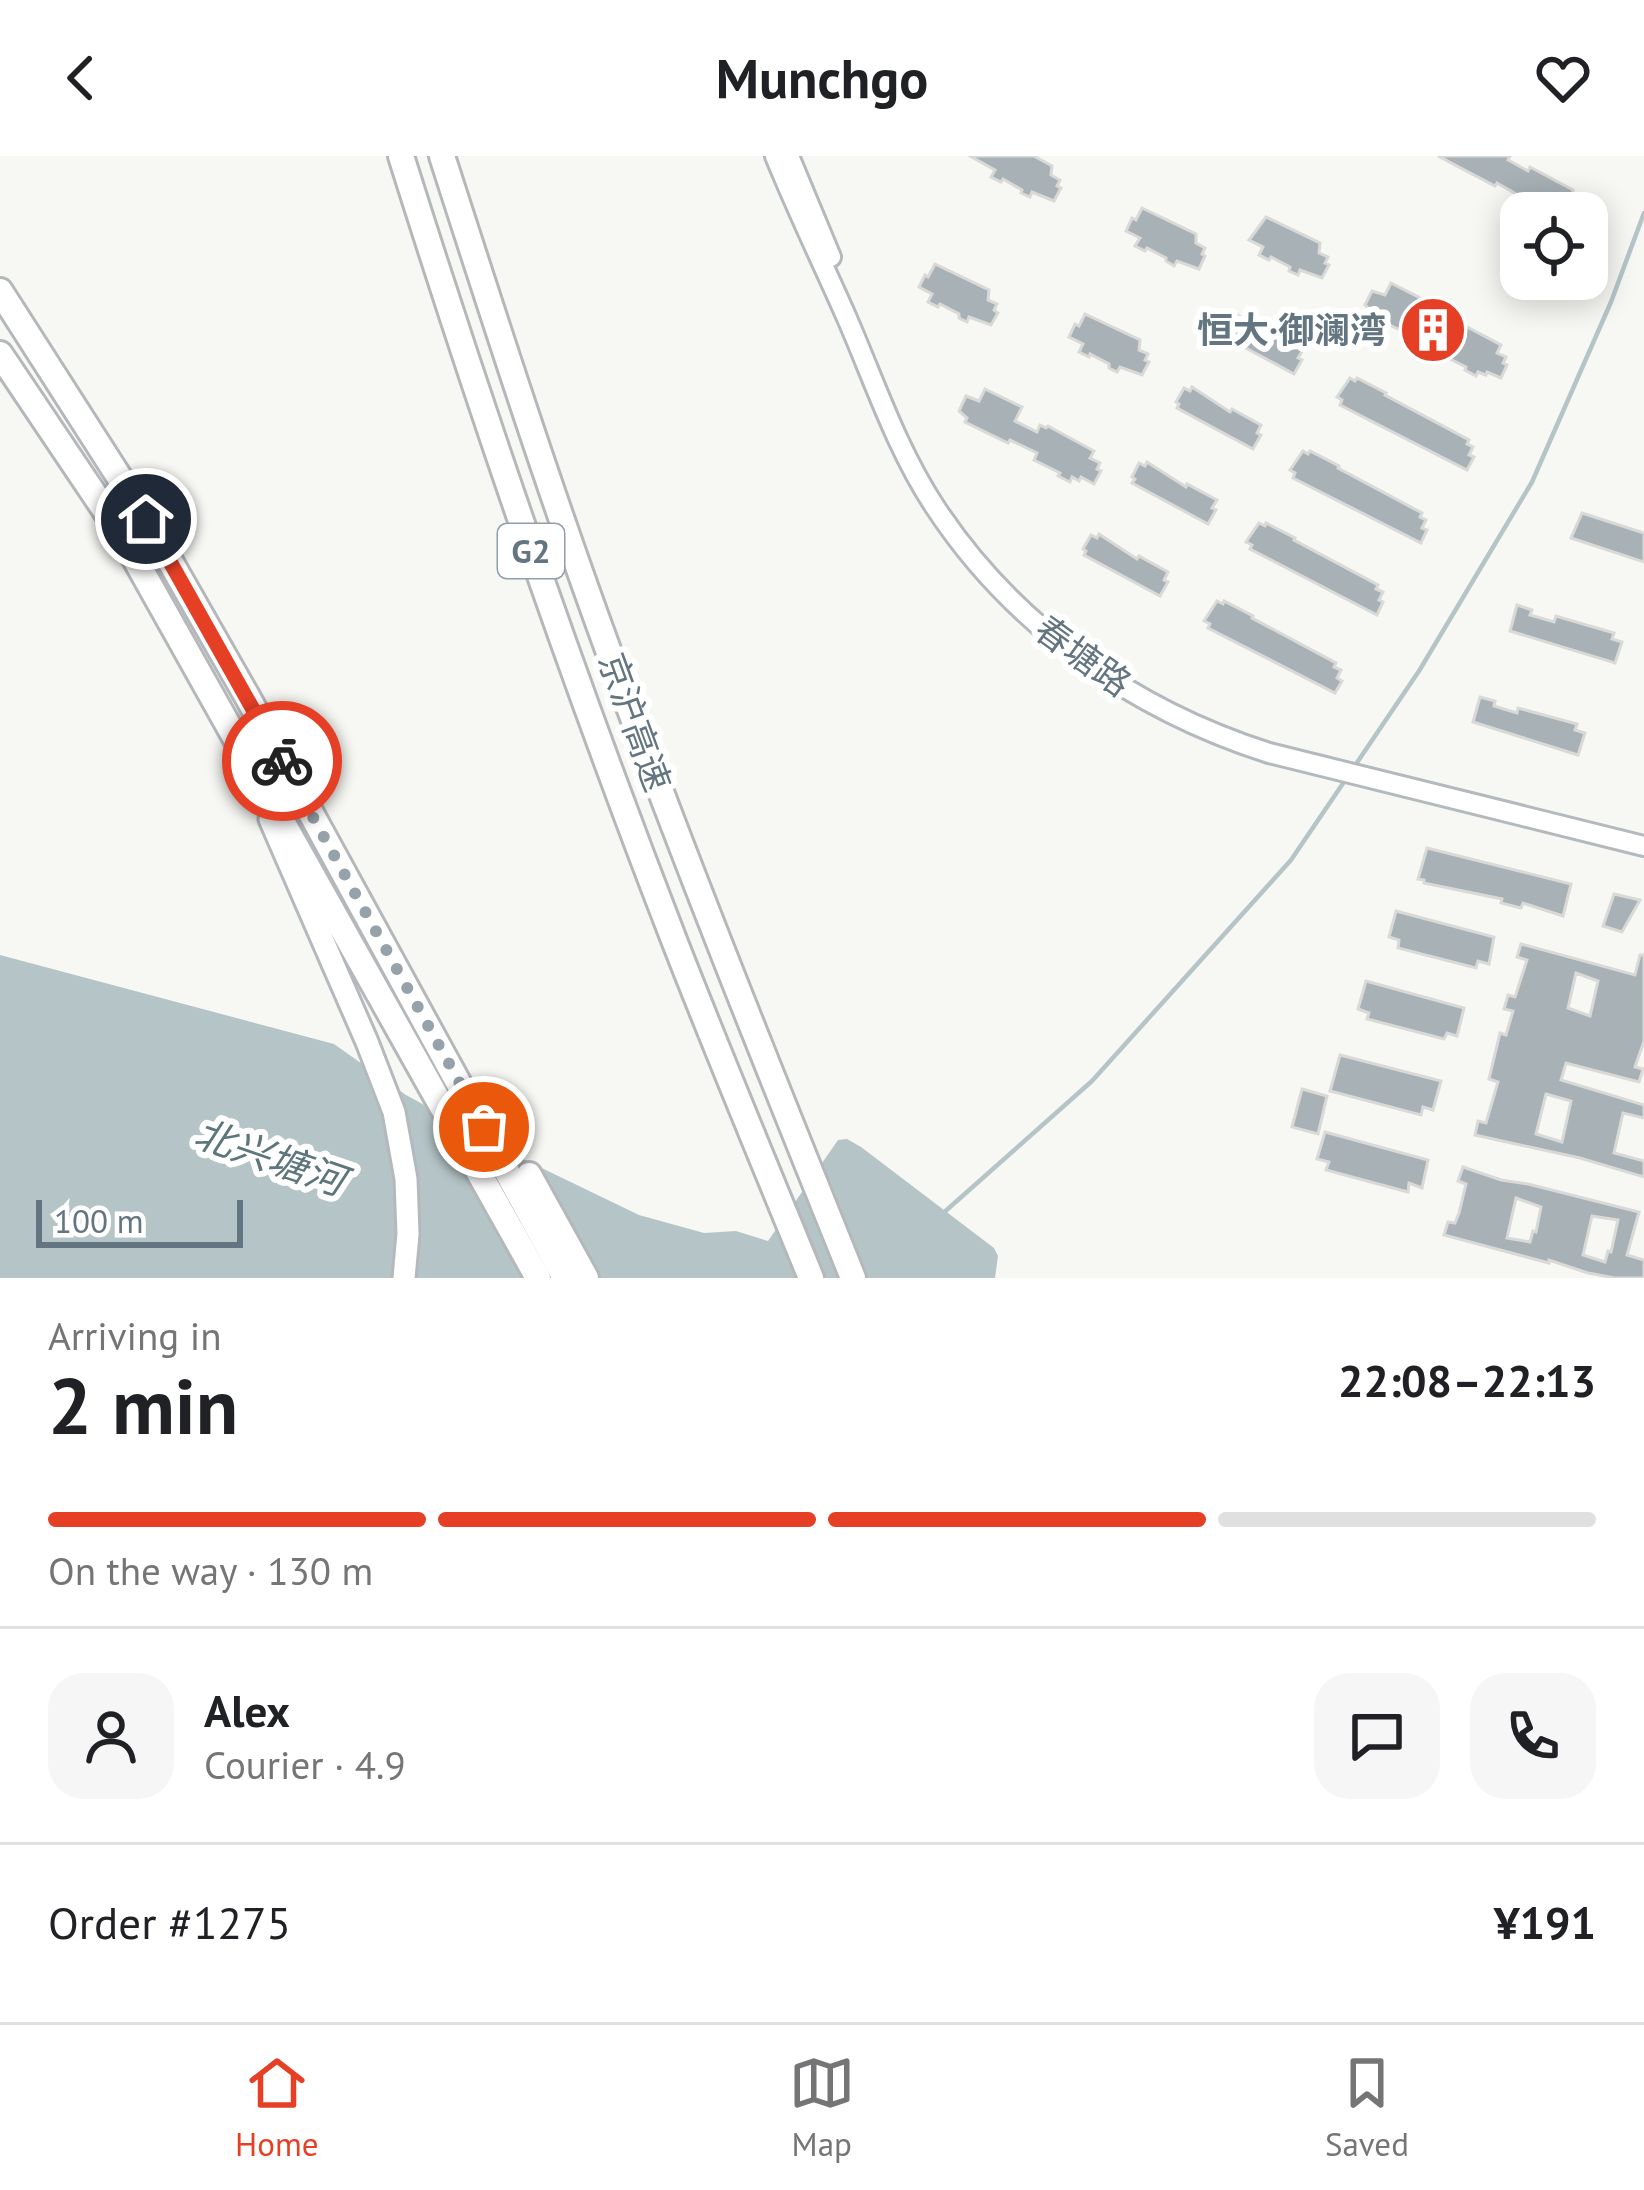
<!DOCTYPE html>
<html lang="en">
<head>
<meta charset="utf-8">
<style>
	body { margin:0; font-family:"PT Sans","Noto Sans SC",sans-serif; background:#f6f6f6; color:#202124; height:100vh; display:flex; flex-direction:column; font-size:45px; white-space:nowrap }
	* { box-sizing:border-box; margin:0 }
	p { font-size:39px; color:#757577 }
	.icon { flex:none; width:66px; height:66px; fill:none; stroke:currentColor; stroke-width:2; stroke-linecap:round; stroke-linejoin:round }
	.map { position:relative; height:1122px; overflow:hidden }
	.sheet { display:flex; flex-direction:column; background:#fff; flex:1 }
	.sheet>* { flex:none }
	.controls { position:absolute; left:1500px; top:36px; display:grid; gap:24px }
	.controls a { display:grid; place-items:center; width:108px; height:108px; border-radius:24px; background:#fff; box-shadow:0 6px 30px #0003; font-size:60px }
	.scale { position:absolute; left:36px; bottom:30px; width:207px; box-sizing:border-box; padding-left:12px; border:6px solid #627580; border-top:0; font-size:33px; line-height:42px; white-space:nowrap; color:#627580; -webkit-text-stroke:9px #fff; paint-order:stroke }
	.pin { position:absolute; display:grid; place-items:center; width:102px; height:102px; color:#fff; margin:-51px; border:6px solid #fff; border-radius:50%; box-shadow:0 3px 12px #0007 }
	.courier { position:absolute; display:grid; place-items:center; width:120px; height:120px; margin:-60px; border:9px solid #e54026; border-radius:50%; background:#fff; color:#222; box-shadow:0 3px 15px #0007 }
	.summary em { font-style:normal; font-weight:800 }
	.summary div { display:flex; flex-direction:column-reverse }
	.summary { display:flex; align-items:center; justify-content:space-between; height:204px; padding:0 48px }
	h1 { font-size:78px; font-weight:800; line-height:90px }
	.bar { display:grid; grid-template-columns:repeat(4,1fr); gap:18px 12px; align-content:center; height:144px; padding:0 48px }
	.bar i { height:15px; border-radius:9px; background:#e0e0e0 }
	.bar .active { background:#e54026 }
	.bar p { grid-column:span 4 }
	.line { display:flex; align-items:center; gap:30px; padding:0 48px; border-top:3px solid #e0e0e0 }
	.line div { flex:1 }
	.round { display:grid; place-items:center; flex:none; width:126px; height:126px; border-radius:36px; background:#f6f6f6 }
	header { display:flex; justify-content:space-between; align-items:center; height:156px; padding:0 48px; background:#fff; font-size:54px; font-weight:800 }
	.menu { display:flex; justify-content:space-around; align-items:center; height:168px; border-top:3px solid #e0e0e0; background:#fff; font-size:33px; color:#757577 }
	.menu a { display:grid; justify-items:center; gap:6px }
	.menu .active { color:#e54026 }
	.map>svg:first-child { display:block }
	.water { fill:#b5c5c7 }
	.lines { fill:none; stroke-linecap:round; stroke-linejoin:round }
	.stream { stroke:#b5c5c7; stroke-width:4.5 }
	.building { fill:#a7b1b6; stroke:#d9d9d7; stroke-width:3; fill-rule:evenodd }
	.secondary-casing { stroke:#b3b9bd; stroke-width:24 }
	.primary-casing { stroke:#b4b9bd; stroke-width:27 }
	.highway-casing { stroke:#b4b8bb; stroke-width:30 }
	.secondary { stroke:#fff; stroke-width:18 }
	.primary { stroke:#fff; stroke-width:21 }
	.highway { stroke:#fff; stroke-width:24 }
	.done { stroke:#96a2a9; stroke-width:12; stroke-dasharray:0 21.6 }
	.route { stroke:#e54026; stroke-width:15 }
	.labels { text-anchor:middle; stroke-width:12; stroke-linejoin:round; paint-order:stroke }
	.shield { fill:#fff; stroke:#919ea6; stroke-width:3 }
	.shield-label { font-size:33px; font-weight:bold; fill:#627580 }
	.poi-label { font-size:36px; font-weight:bold; fill:#627580; stroke:#fff; text-anchor:end }
	.street-label { font-size:36px; fill:#627580; stroke:#fff }
	.water-label { font-size:39px; font-style:italic; fill:#5d767b; stroke:#fff }
</style>
</head>
<body>
<header><svg class="icon" aria-label="back" viewBox="0 0 24 24"><path d="M15 5l-7 7 7 7"/></svg>Munchgo<svg class="icon" aria-label="heart" viewBox="0 0 24 24"><path d="M12 20l-8-8c-3-5 5-10 8-4 3-6 11-1 8 4z"/></svg></header>
<div class="map">
<svg width="1644" height="1122" viewBox="0 0 1644 1122">
	<rect width="100%" height="100%" fill="#f7f7f4"/>
	<polygon class="water" points="0,799 334,888 406,939 523,1003 639,1059 704,1077 736,1075 768,1085 838,984 847,983 861,991 994,1092 998,1100 995,1122 0,1122"/>
	<g class="lines">
		<g class="stream">
			<polyline points="1354,611 1419,515 1532,326 1611,146 1644,57"/>
			<polyline points="941,1059 1092,925 1291,704 1348,620"/>
		</g>
	</g>
	<g class="building">
		<polygon points="970,0 1034,0 1052,10 1051,19 1060,24 1057,30 1061,32 1054,45 1032,36 1030,41 1021,37 1022,34 1003,23 1001,26 991,21 995,14"/>
		<polygon points="1438,0 1510,0 1508,4 1528,15 1530,11 1573,34 1572,43 1582,49 1577,57 1543,57 1524,47 1522,50 1513,45 1516,38 1497,27 1495,30"/>
		<polygon points="1142,52 1196,78 1196,87 1205,92 1202,98 1205,100 1199,113 1177,105 1174,110 1166,105 1166,102 1147,92 1145,95 1135,90 1140,82 1126,75 1132,62 1136,64"/>
		<polygon points="1266,61 1320,87 1319,97 1328,101 1325,107 1329,109 1322,122 1300,114 1298,119 1289,115 1290,111 1271,101 1269,104 1259,99 1263,91 1249,84"/>
		<polygon points="935,108 989,134 988,144 997,148 994,154 998,157 991,169 969,161 967,166 959,162 959,158 940,148 938,151 928,146 932,138 919,131 925,119 928,121"/>
		<polygon points="1391,127 1428,146 1421,159 1443,170 1446,163 1453,166 1454,164 1501,189 1497,197 1506,201 1503,207 1507,209 1501,222 1487,216 1486,219 1478,216 1476,220 1465,214 1466,211 1440,198 1443,192 1416,178 1415,181 1371,160 1373,156 1365,149 1372,135 1385,139"/>
		<polygon points="1233,156 1272,181 1273,178 1303,194 1298,202 1302,204 1294,218 1218,177 1221,173 1218,171 1225,157 1231,160"/>
		<polygon points="1085,158 1140,184 1139,194 1148,198 1145,204 1149,206 1142,219 1120,211 1117,216 1109,212 1109,208 1090,198 1089,201 1079,196 1083,188 1069,181 1075,168 1079,170"/>
		<polygon points="1350,222 1355,225 1357,222 1386,237 1385,239 1469,284 1467,288 1473,291 1469,299 1474,301 1467,314 1340,249 1342,244 1337,241"/>
		<polygon points="1192,231 1230,256 1232,253 1261,269 1257,277 1261,279 1253,293 1177,252 1179,248 1176,246 1184,232 1190,235"/>
		<polygon points="985,233 1022,251 1015,265 1037,276 1040,269 1046,272 1048,270 1094,295 1090,302 1100,307 1097,313 1101,315 1094,328 1081,321 1079,325 1072,321 1070,326 1058,320 1060,317 1034,304 1037,297 1010,284 1008,287 965,266 967,262 959,255 966,240 979,245"/>
		<polygon points="1303,295 1308,298 1310,295 1339,310 1338,312 1422,357 1420,361 1426,364 1422,372 1427,374 1421,387 1293,322 1295,317 1290,314"/>
		<polygon points="1147,306 1186,331 1187,328 1217,344 1212,352 1216,354 1208,368 1132,327 1135,323 1132,321 1139,307 1145,310"/>
		<polygon points="1582,357 1644,377 1644,406 1571,382"/>
		<polygon points="1259,367 1265,370 1266,367 1295,382 1294,384 1378,429 1376,433 1383,436 1379,444 1383,446 1377,459 1250,393 1252,389 1246,386"/>
		<polygon points="1099,378 1137,403 1139,400 1168,416 1164,424 1168,426 1160,440 1084,399 1086,395 1083,393 1091,379 1097,382"/>
		<polygon points="1217,445 1223,448 1224,445 1253,460 1252,462 1336,507 1334,511 1341,514 1337,522 1342,525 1335,537 1208,472 1210,468 1204,465"/>
		<polygon points="1517,449 1532,454 1530,459 1554,466 1556,460 1614,477 1612,483 1622,486 1615,507 1510,475"/>
		<polygon points="1480,541 1495,545 1494,550 1517,557 1518,552 1577,568 1575,574 1585,577 1578,599 1473,566"/>
		<polygon points="1427,692 1571,728 1563,760 1523,747 1521,752 1501,747 1502,743 1424,727 1424,724 1418,723"/>
		<polygon points="1614,738 1640,744 1622,776 1603,770"/>
		<polygon points="1396,755 1494,781 1489,808 1478,805 1476,812 1398,792 1399,784 1389,781"/>
		<path d="M1521 788 1635 819 1640 799H1644V885L1635 911 1643 913 1639 926 1566 907 1561 924 1644 949V962L1623 957 1614 997 1644 1005V1021L1580 1002 1475 979 1478 965 1486 967 1498 926 1489 923 1500 877 1506 879 1513 855 1504 853 1508 839 1515 841 1527 804 1517 801ZM1576 817 1598 825 1590 860 1568 852ZM1546 938 1571 945 1562 986 1536 978Z"/>
		<polygon points="1366,825 1464,852 1457,880 1447,877 1444,883 1367,863 1369,857 1358,853"/>
		<polygon points="1340,899 1441,925 1433,954 1423,951 1421,959 1330,935"/>
		<polygon points="1302,933 1327,940 1318,978 1292,971"/>
		<polygon points="1325,976 1428,1004 1422,1032 1409,1027 1408,1036 1326,1014 1329,1006 1317,1003"/>
		<path d="M1463 1011 1501 1024 1528 1028 1639 1056 1627 1099 1644 1104V1122H1615L1588 1117 1549 1104V1107L1444 1079 1448 1066 1455 1067 1459 1057 1466 1028 1458 1025ZM1516 1042 1541 1051 1536 1076 1533 1075 1530 1086 1507 1082ZM1592 1060 1618 1064 1611 1096 1608 1095 1605 1106 1583 1099Z"/>
	</g>
	<g class="lines">
		<g class="secondary-casing">
			<g id="secondary">
				<path d="M775 0C797 54 822 106 846 160 874 224 896 292 935 351 1013 470 1134 554 1269 597L1644 690"/>
				<polyline points="789,0 831,101"/>
			</g>
		</g>
		<g class="primary-casing">
			<polyline id="primary" points="270,663 367,886 394,956 406,1023 408,1078 404,1122"/>
		</g>
		<g class="highway-casing">
			<g id="highway">
				<path d="M401 0C484 264 574 526 674 784 718 897 765 1009 811 1122"/>
				<path d="M442 0C496 168 550 336 611 502 687 710 770 916 853 1122"/>
				<polyline points="0,135 146,363 248,542 565,1122"/>
				<polyline points="0,198 121,378 538,1122"/>
				<polyline points="529,1019 586,1122"/>
			</g>
		</g>
		<use href="#secondary" class="secondary"/>
		<use href="#primary" class="primary"/>
		<use href="#highway" class="highway"/>
	</g>
	<g class="lines">
		<polyline class="done" points="282,605 484,971"/>
		<polyline class="route" points="146,363 282,605"/>
	</g>
	<defs>
		<g id="building-disc" transform="scale(3.45)"><circle r="9.5" fill="#e54026" stroke="#fff"/><path d="M-4-6H4V6H1V3H-1V6H-4ZM-2.5-4.3h1.7v1.8h-1.7ZM.8-4.3h1.7v1.8H.8ZM-2.5-1h1.7V.8h-1.7ZM.8-1h1.7V.8H.8Z" fill="#fff"/></g>
	</defs>
	<g fill-rule="evenodd">
		<use href="#building-disc" x="1433" y="174"/>
	</g>
	<g class="labels">
		<rect class="shield" x="498" y="368" width="66" height="54" rx="9"/>
		<g class="shield-label">
			<text x="531" y="407">G2</text>
		</g>
		<g class="poi-label">
			<text x="1386" y="187">恒大·御澜湾</text>
		</g>
		<g class="street-label">
			<text transform="translate(1083 500) rotate(36)" y="13">春塘路</text>
			<text transform="translate(635 566) rotate(70)" y="13">京沪高速</text>
		</g>
		<g class="water-label">
			<text transform="translate(270 1001) rotate(19)" y="14">北兴塘河</text>
		</g>
	</g>
</svg>
<div class="controls">
<a><svg class="icon" aria-label="locate" viewBox="0 0 24 24"><circle cx="12" cy="12" r="6"/><path d="M12 2v4M12 18v4M2 12h4M18 12h4"/></svg></a>
</div>
<div class="scale">100 m</div>
<div class="pin" style="left:484px;top:971px;background:#ea580c"><svg class="icon" aria-label="bag" viewBox="0 0 24 24"><path d="M5 8h14l-1 12H6zM9 8a3 3 0 0 1 6 0"/></svg></div>
<div class="pin" style="left:146px;top:363px;background:#1f2937"><svg class="icon" aria-label="home" viewBox="0 0 24 24"><path d="M3 11l9-7 9 7M6 9v11h12V9"/></svg></div>
<div class="courier" style="left:282px;top:605px"><svg class="icon" aria-label="bike" viewBox="0 0 24 24"><circle cx="6" cy="16" r="4"/><circle cx="18" cy="16" r="4"/><path d="M6 16l4-8h5l3 8M10 8l3 8H6M13 5h3"/></svg></div>
</div>
<section class="sheet">
<div class="summary"><div><h1>2 min</h1><p>Arriving in</p></div><em>22:08–22:13</em></div>
<div class="bar"><i class="active"></i><i class="active"></i><i class="active"></i><i></i><p>On the way · 130 m</p></div>
<div class="line" style="height:216px"><a class="round"><svg class="icon" aria-label="person" viewBox="0 0 24 24"><circle cx="12" cy="8" r="4"/><path d="M4 21q1-7 8-7t8 7"/></svg></a><div><b>Alex</b><p>Courier · 4.9</p></div><a class="round"><svg class="icon" aria-label="chat" viewBox="0 0 24 24"><path d="M4 5h16v11H9l-5 4z"/></svg></a><a class="round"><svg class="icon" aria-label="phone" viewBox="0 0 24 24"><path d="M5 4h4l2 5-3 2q2 4 5 5l2-3 5 2v4C11 20 4 13 5 4z"/></svg></a></div>
<div class="line" style="height:156px"><div>Order #1275</div><b>¥191</b></div>
</section>
<nav class="menu">
<a class="active"><svg class="icon" aria-label="home" viewBox="0 0 24 24"><path d="M3 11l9-7 9 7M6 9v11h12V9"/></svg>Home</a>
<a><svg class="icon" aria-label="map" viewBox="0 0 24 24"><path d="M3 6l6-2 6 2 6-2v14l-6 2-6-2-6 2zM9 4v14M15 6v14"/></svg>Map</a>
<a><svg class="icon" aria-label="saved" viewBox="0 0 24 24"><path d="M7 4h10v16l-5-4-5 4z"/></svg>Saved</a>
</nav>
</body>
</html>
